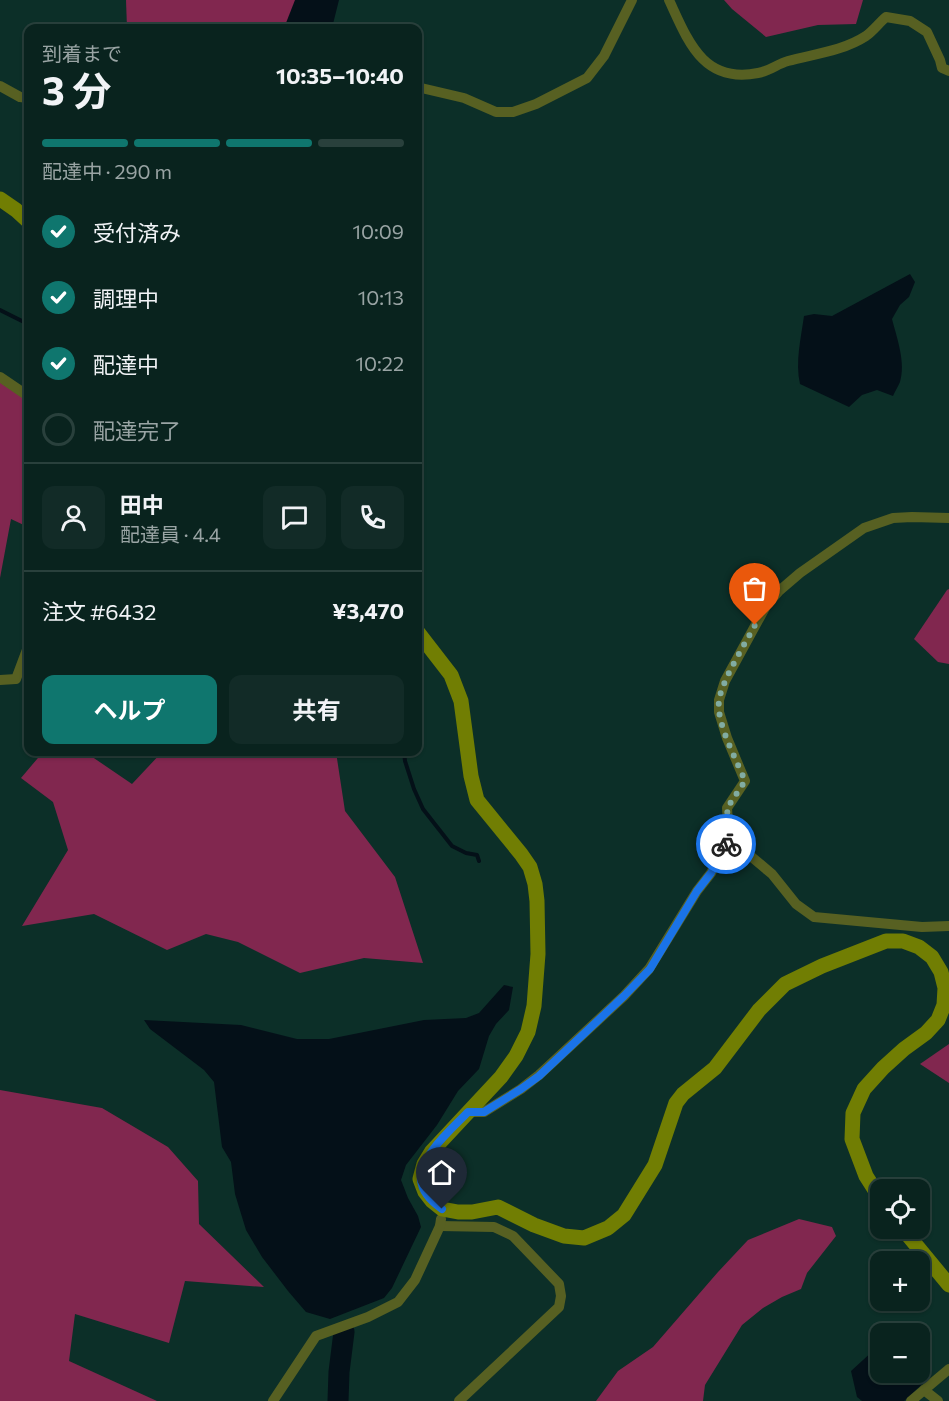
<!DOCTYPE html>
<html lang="ja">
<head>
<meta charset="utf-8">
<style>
	body { margin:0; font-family:Commissioner,"Noto Sans JP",sans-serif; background:#122b27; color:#f1f3f6; height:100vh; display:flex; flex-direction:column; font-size:22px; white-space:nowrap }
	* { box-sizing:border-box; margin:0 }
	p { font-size:20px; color:#99a4a4 }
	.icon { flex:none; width:33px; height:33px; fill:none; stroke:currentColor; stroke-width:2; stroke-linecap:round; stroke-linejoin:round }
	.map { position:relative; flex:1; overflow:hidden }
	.side { position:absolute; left:24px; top:24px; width:398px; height:732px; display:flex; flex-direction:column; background:#09231e; border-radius:12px; box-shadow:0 2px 4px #0004,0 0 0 2px #29403c }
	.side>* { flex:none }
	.controls { position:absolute; left:870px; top:1179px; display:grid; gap:12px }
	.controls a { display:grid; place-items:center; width:60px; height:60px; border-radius:12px; background:#09231e; box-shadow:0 2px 4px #0004,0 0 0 2px #29403c; font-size:30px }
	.pin { position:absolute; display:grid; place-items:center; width:51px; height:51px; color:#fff; margin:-62px -26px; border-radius:50% 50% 50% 0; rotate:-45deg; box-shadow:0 0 6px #0007 }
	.pin .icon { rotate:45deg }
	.courier { position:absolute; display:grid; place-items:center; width:60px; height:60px; margin:-30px; border:4px solid #1a73e8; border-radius:50%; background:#fff; color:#222; box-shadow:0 2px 8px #0007 }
	.summary em { font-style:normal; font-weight:700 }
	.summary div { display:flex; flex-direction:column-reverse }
	.summary { display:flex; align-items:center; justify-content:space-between; height:102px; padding:0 18px }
	h1 { font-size:39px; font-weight:700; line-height:45px }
	.bar { display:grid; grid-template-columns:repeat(4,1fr); gap:9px 6px; align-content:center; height:72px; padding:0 18px }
	.bar i { height:8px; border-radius:4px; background:#29403c }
	.bar .active { background:#0f766e }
	.bar p { grid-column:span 4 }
	.line { display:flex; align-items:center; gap:15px; padding:0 18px; border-top:2px solid #29403c }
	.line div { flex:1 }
	.round { display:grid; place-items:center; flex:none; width:63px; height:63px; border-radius:12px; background:#122b27 }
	ol { padding:0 18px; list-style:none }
	li { display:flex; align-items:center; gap:18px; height:66px }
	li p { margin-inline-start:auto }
	li .icon { padding:6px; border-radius:50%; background:#0f766e; color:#fff; stroke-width:4 }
	li:last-child { color:#99a4a4 }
	li i { width:33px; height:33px; border:3px solid #29403c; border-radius:50% }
	.cta { display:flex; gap:12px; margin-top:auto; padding:12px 18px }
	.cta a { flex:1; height:69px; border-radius:12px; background:#0f766e; color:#fff; font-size:24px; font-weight:700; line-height:69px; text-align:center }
	.cta a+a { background:#122b27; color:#f1f3f6 }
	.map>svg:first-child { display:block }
	.forest { fill:#81274f }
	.water { fill:#041018 }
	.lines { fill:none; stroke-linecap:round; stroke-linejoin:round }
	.stream { stroke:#041018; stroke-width:4 }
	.river { stroke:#041018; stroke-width:21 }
	.street { stroke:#576022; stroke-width:10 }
	.secondary { stroke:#717e03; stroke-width:15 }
	.done { stroke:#81aca2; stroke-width:6; stroke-dasharray:0 10.8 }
	.route { stroke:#1a73e8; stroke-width:8 }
</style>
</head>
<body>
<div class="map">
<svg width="949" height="1401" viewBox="0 0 949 1401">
	<rect width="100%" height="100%" fill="#0c2f28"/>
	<g class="forest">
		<polygon points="126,0 305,0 294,28 127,28"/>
		<polygon points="724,0 863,0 856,24 818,25 766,37 732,9"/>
		<polygon points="0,382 28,401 28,527 11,519 0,578"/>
		<polygon points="949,589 949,664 938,662 914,639 947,590"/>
		<polygon points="43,752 85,752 132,784 162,752 336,752 345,811 395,877 423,963 364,958 300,973 238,942 206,934 167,950 94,914 22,926 68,850 53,802 21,778"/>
		<polygon points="949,1044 949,1083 920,1064"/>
		<polygon points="0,1090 102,1108 168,1147 198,1181 199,1224 264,1287 185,1281 169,1343 75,1314 69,1361 157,1401 0,1401"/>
		<polygon points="799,1219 832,1227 836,1236 807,1273 801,1289 782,1297 763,1308 742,1325 705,1385 703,1401 596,1401 618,1371 653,1347 718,1272 748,1240"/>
	</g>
	<g class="water">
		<polygon points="295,0 339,0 332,28 284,28"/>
		<path d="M910 274 915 282 909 297 900 305 892 319C897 338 906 363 900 382 898 387 895 391 893 396L877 390 862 395 849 407 800 384C795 362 801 338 804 316L814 314 832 316Z"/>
		<polygon points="504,985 513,987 509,1010 496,1024 489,1036 479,1069 458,1091 437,1125 406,1165 401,1180 408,1198 418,1216 421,1227 392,1288 384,1298 330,1319 306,1312 288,1291 262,1257 246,1230 235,1194 231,1162 222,1147 214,1082 204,1070 150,1029 144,1020 241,1025 297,1039 329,1039 424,1020 466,1018 479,1013"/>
		<polygon points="880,1347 880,1372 920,1372 920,1347 932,1360 931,1376 904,1401 862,1401 857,1397 851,1371 875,1349"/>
	</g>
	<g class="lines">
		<g class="stream">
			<polyline points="0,310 28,324"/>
			<polyline points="404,752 405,761 414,789 423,809 452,846 466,853 477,855 479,861"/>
		</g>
		<polyline class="river" points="338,1401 339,1372 344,1332"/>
		<g class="street">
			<path d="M669 0C688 41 703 84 758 73 770 71 777 64 788 61 814 54 843 51 866 36 873 31 879 23 886 17L910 21 927 32 940 60 942 68 949 71"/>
			<polyline points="0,86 20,97 28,98"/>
			<polyline points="417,87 464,98 496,112 513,112 536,104 587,78 604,56 632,0"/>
			<polyline points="0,377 28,396"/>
			<polyline points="0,680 16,679 28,647"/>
			<polyline points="729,838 772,874 796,904 814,917 922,927 949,926"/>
			<polyline points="468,1112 484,1112 521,1089 539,1075 624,996 649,969 697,891 711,873 729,838 727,808 745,781 727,738 719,712 719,700 725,681 766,606 779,591 800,573 864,528 893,518 912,517 949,518"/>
			<polyline points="440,1226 494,1227 513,1236 559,1284 561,1296 559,1307 459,1401"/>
			<polyline points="924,1390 938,1401"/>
			<polyline points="273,1401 316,1336 368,1317 398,1302 415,1280 440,1226 441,1219"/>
			<polyline points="911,1401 949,1369"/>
		</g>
		<g class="secondary">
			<polyline points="0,199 16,210 28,221"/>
			<polyline points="417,631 451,675 461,701 471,776 477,800 521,854 530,867 535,884 537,901 538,954 534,1006 528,1032 516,1056 501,1077 432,1151 424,1164 420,1179 425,1192 432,1201 442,1209 458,1212 472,1212 498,1207 534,1225 564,1236 584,1238 608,1228 624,1215 655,1165 676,1103 683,1094 715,1068 759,1010 785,984 822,966 886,941 903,941 919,947 932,957 941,972 945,988 944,1005 938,1020 926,1033 904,1049 883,1068 864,1089 853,1113 852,1139 866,1176 880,1198"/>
			<polyline points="902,1228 949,1285"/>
		</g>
	</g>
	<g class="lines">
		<path class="done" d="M726 844 729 838 727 808 745 781C737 761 716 723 719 701 721 682 745 644 755 625"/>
		<path class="route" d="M442 1209C432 1202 422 1193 421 1180 418 1157 454 1127 468 1112H484L521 1089 539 1076 624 996 650 969 697 891 711 873 726 844"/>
	</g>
</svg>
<div class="controls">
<a><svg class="icon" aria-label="locate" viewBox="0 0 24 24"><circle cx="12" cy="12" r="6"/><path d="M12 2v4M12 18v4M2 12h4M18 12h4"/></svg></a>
<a>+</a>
<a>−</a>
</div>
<div class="pin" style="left:755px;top:625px;background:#ea580c"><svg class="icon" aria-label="bag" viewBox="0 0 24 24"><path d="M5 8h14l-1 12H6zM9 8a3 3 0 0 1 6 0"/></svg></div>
<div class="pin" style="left:442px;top:1209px;background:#1f2937"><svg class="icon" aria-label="home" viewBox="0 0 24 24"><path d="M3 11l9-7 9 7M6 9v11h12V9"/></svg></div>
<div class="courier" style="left:726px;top:844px"><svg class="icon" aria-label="bike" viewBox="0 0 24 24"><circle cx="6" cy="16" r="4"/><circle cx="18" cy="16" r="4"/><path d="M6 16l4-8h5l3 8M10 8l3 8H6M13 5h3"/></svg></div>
<section class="side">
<div class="summary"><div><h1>3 分</h1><p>到着まで</p></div><em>10:35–10:40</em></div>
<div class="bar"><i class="active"></i><i class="active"></i><i class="active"></i><i></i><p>配達中 · 290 m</p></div>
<ol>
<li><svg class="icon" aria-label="check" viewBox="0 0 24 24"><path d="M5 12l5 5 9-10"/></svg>受付済み<p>10:09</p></li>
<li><svg class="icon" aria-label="check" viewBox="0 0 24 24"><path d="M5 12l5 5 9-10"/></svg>調理中<p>10:13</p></li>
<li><svg class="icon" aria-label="check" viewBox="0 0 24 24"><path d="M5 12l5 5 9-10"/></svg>配達中<p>10:22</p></li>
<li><i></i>配達完了</li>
</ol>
<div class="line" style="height:108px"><a class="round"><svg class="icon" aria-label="person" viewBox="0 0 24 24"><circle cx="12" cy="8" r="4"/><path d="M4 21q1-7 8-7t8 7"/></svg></a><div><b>田中</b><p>配達員 · 4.4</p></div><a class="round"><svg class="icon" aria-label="chat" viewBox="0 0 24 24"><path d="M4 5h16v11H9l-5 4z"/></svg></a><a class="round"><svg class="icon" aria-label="phone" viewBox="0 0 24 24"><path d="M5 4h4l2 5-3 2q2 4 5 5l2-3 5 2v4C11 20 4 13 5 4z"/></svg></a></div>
<div class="line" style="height:78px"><div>注文 #6432</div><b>¥3,470</b></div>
<div class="cta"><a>ヘルプ</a><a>共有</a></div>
</section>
</div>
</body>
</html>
